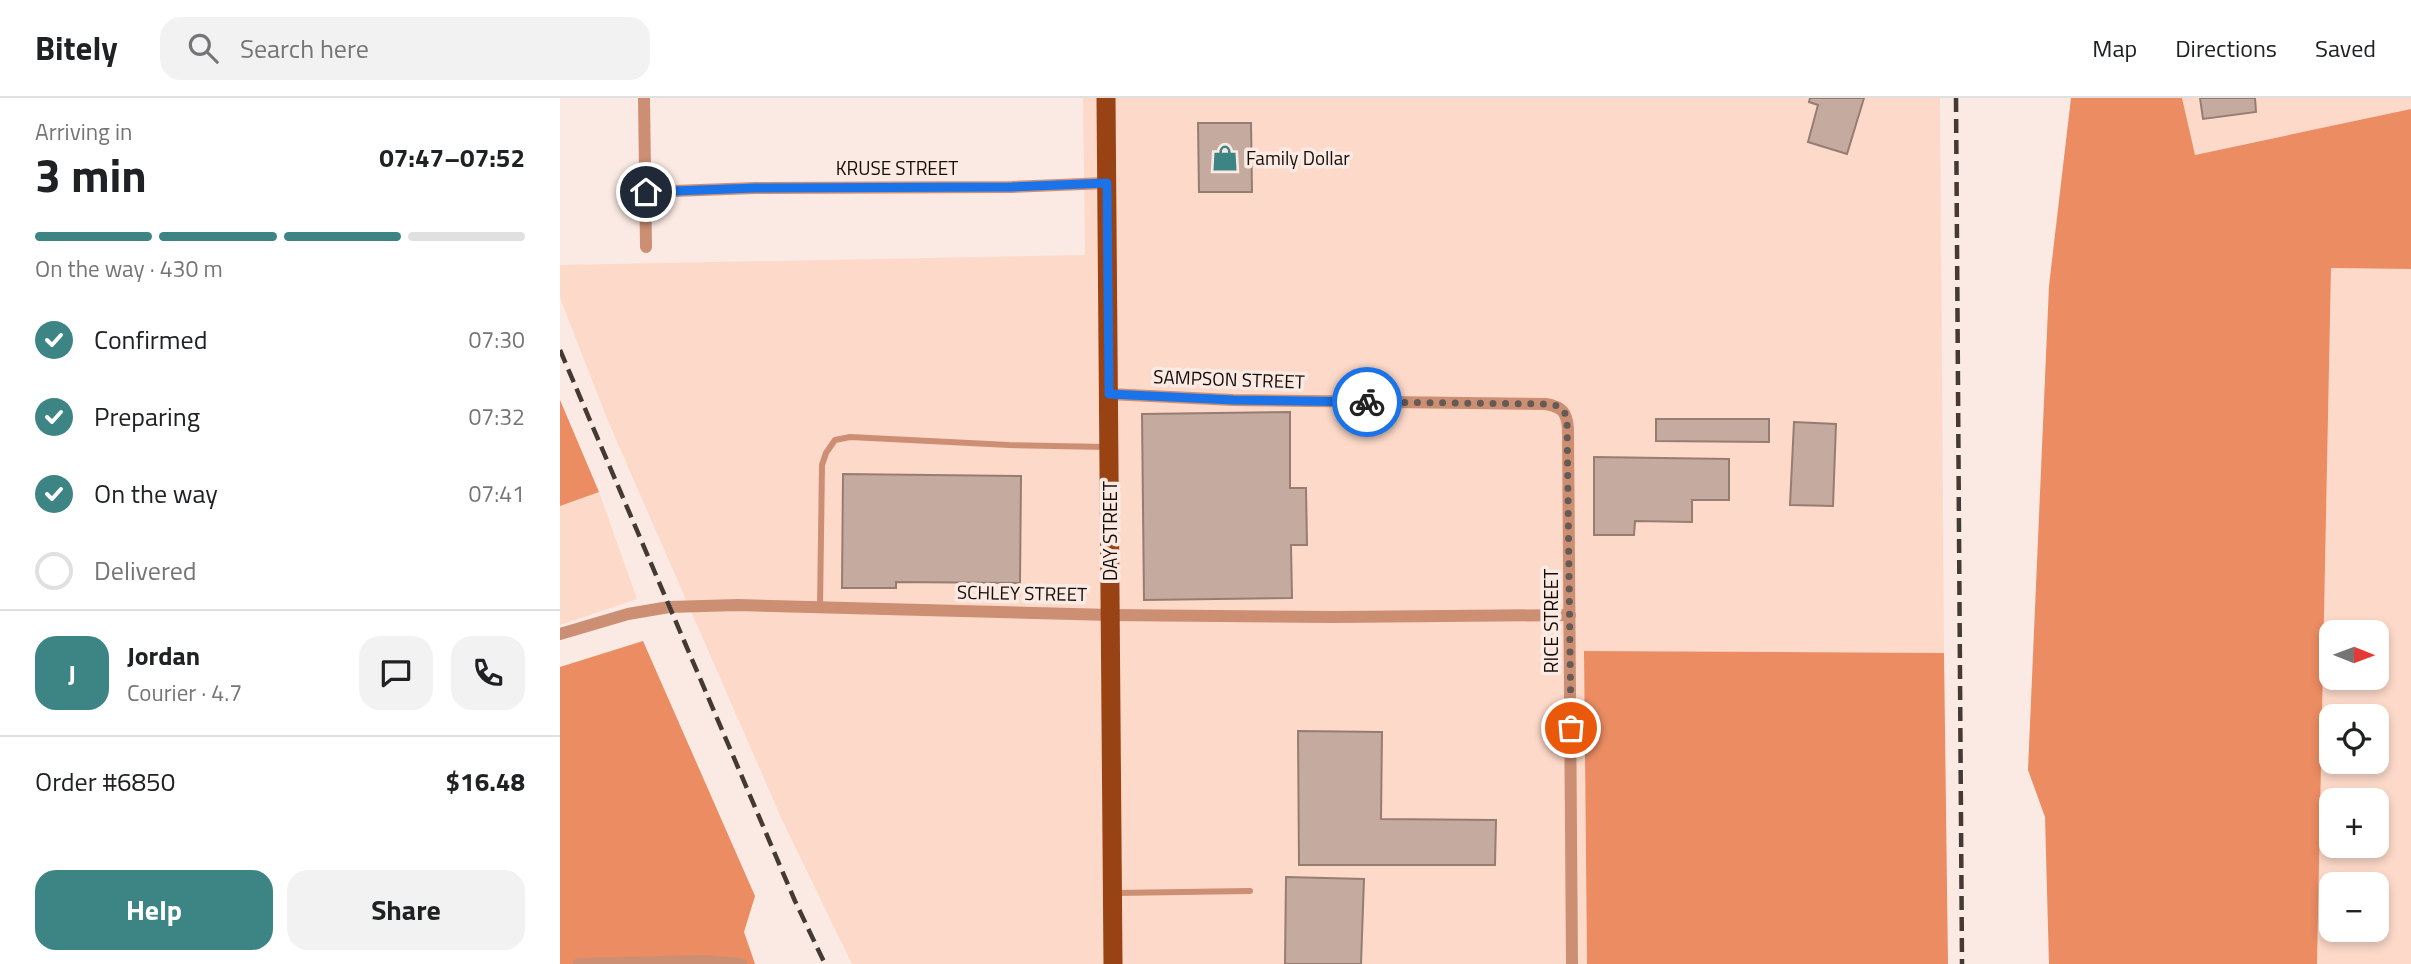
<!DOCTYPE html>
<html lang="en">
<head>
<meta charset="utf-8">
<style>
	body { margin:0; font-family:"Titillium Web",sans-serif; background:#f2f2f2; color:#202124; height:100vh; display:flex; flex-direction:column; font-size:26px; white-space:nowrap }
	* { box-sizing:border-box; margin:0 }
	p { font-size:23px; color:#757577 }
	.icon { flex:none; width:38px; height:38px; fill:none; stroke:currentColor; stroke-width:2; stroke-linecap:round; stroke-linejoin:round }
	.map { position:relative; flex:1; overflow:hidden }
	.sheet { display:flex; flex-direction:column; background:#fff; width:560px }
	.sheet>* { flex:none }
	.needle { width:46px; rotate:91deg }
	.controls { position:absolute; left:1759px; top:522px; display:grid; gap:14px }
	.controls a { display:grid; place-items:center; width:70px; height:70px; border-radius:14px; background:#fff; box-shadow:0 4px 10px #0003; font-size:35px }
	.pin { position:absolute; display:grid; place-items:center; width:60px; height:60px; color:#fff; margin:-30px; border:4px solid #fff; border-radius:50%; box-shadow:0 2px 7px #0007 }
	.courier { position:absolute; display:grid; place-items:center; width:70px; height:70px; margin:-35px; border:5px solid #1a73e8; border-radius:50%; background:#fff; color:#222; box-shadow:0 2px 9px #0007 }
	.overview em { font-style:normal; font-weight:700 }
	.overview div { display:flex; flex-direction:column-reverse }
	.overview { display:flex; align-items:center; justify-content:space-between; height:119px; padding:0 35px }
	h1 { font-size:46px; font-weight:700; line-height:52px }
	.bar { display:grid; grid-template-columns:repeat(4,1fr); gap:10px 7px; align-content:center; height:84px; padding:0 35px }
	.bar i { height:9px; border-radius:5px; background:#e0e0e0 }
	.bar .active { background:#3d8584 }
	.bar p { grid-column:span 4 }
	.line { display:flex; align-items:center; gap:18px; padding:0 35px; border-top:2px solid #e0e0e0 }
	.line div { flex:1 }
	.round { display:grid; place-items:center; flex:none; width:74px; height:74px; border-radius:21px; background:#f2f2f2 }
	ol { padding:0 35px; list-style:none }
	li { display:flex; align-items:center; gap:21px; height:77px }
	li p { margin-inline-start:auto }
	li .icon { padding:7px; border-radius:50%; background:#3d8584; color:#fff; stroke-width:4 }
	li:last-child { color:#757577 }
	li i { width:38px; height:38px; border:4px solid #e0e0e0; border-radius:50% }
	.button { display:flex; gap:14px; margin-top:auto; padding:14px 35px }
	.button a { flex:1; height:80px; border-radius:21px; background:#3d8584; color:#fff; font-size:28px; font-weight:700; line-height:80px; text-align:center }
	.button a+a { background:#f2f2f2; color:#202124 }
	header { display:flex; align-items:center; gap:42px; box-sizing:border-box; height:98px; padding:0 35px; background:#fff; border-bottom:2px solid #e0e0e0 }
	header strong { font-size:33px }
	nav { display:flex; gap:38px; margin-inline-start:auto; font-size:24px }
	.search { width:490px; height:63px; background:#f2f2f2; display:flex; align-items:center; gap:18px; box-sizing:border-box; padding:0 24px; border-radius:21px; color:#757577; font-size:26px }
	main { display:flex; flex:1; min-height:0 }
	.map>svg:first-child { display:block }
	.built { fill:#fdd9c9; fill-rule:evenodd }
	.forest { fill:#eb8c62 }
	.building { fill:#c5aa9f; stroke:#967d72; stroke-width:2 }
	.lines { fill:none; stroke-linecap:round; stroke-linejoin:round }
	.service { stroke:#cd8f74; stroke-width:6 }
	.minor { stroke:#cd8f74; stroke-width:12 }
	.primary { stroke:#994214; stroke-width:19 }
	.rail { stroke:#443a35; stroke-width:4.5; stroke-dasharray:14 7; stroke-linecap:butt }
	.done { stroke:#665a55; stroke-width:7; stroke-dasharray:0 12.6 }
	.route { stroke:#1a73e8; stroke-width:9 }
	.labels { text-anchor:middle; stroke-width:7; stroke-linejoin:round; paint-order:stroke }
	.poi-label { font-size:19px; fill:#160d09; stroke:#fbeae3; text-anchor:start }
	.street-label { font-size:19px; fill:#160d09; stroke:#fbeae3 }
</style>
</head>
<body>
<header>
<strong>Bitely</strong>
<div class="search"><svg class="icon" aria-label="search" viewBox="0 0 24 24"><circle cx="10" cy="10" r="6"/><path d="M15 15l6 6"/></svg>Search here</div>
<nav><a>Map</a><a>Directions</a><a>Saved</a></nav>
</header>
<main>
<section class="sheet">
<div class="overview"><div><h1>3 min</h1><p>Arriving in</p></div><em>07:47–07:52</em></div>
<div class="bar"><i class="active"></i><i class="active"></i><i class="active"></i><i></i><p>On the way · 430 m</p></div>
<ol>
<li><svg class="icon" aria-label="check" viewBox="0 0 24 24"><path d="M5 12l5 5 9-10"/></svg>Confirmed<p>07:30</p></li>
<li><svg class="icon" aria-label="check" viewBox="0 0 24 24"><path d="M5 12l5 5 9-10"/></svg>Preparing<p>07:32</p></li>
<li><svg class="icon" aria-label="check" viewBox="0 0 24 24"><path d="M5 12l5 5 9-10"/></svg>On the way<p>07:41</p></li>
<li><i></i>Delivered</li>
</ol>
<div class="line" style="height:126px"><b class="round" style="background:#3d8584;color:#fff">J</b><div><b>Jordan</b><p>Courier · 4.7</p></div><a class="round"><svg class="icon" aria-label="chat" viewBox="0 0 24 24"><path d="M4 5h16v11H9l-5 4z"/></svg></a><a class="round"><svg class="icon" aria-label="phone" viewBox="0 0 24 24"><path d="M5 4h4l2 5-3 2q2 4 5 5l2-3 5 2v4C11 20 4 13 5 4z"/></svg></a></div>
<div class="line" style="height:91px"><div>Order #6850</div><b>$16.48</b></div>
<div class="button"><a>Help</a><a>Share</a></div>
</section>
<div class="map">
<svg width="1851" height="866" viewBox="0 0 1851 866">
	<rect width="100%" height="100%" fill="#fbeae3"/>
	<g class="built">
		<polygon points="523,0 1380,0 1384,555 1024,553 1027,866 292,866 223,724 48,323 0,200 0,167 525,157"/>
		<polygon points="1622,0 1851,0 1851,11 1634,57"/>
		<path d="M1771 170 1851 171V866H1757ZM1771 534H1816V579H1771ZM1771 618H1816V663H1771ZM1771 702H1816V747H1771ZM1771 786H1816V831H1771Z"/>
		<polygon points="39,394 77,501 0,527 0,408"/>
	</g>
	<g class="forest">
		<polygon points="1511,0 1622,0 1635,57 1851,11 1851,171 1771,170 1757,866 1489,866 1485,719 1468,672 1489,188"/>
		<polygon points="0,302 39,394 0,408"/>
		<polygon points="83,543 195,798 184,834 195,866 0,866 0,569"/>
		<polygon points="1024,553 1384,555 1388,866 1027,866"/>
	</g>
	<g class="building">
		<polygon points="1250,0 1304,0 1287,56 1248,44 1258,7 1249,4"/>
		<polygon points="1640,0 1695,0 1696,14 1643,21"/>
		<polygon points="638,25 691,25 692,94 639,94"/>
		<polygon points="730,314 730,390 746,390 747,447 731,447 732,500 584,502 582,316"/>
		<polygon points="1096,321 1209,321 1209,344 1096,343"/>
		<polygon points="1234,324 1276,326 1273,408 1230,407"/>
		<polygon points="1034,359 1169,361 1169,402 1132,402 1132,424 1075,423 1074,437 1034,437"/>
		<polygon points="283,376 461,378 460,485 336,484 336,490 282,490"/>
		<polygon points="738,633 822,634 821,721 936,722 935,767 739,767"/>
		<polygon points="726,779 804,781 801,866 725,866"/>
	</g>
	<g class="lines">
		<g class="service">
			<polyline points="260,509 262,367 266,355 275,342 290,339 449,347 546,349"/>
			<polyline points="554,795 690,793"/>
		</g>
		<g class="minor">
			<polyline points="84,0 86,149"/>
			<polyline points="86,94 195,90 452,89 547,85"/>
			<path d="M549 296 673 302 986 306C1002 309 1007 314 1008 331L1012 866"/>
			<polyline points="0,536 68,516 109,509 178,507 550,517 774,519 1010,517"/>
			<polyline points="19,866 145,863 181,866"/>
		</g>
		<polyline class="primary" points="546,0 553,866"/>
		<g class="rail">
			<polyline points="1396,0 1402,866"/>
			<polyline points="0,252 235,803 265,866"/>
		</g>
	</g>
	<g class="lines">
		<polyline class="done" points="807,304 986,306 999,308 1007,318 1011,630"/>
		<polyline class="route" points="86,94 195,90 452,89 547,85 549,296 673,302 807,304"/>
	</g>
	<defs>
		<g id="shop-bare" transform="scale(2.1)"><path d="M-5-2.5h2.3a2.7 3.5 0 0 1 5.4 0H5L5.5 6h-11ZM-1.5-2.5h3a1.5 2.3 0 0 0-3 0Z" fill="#3d8584" stroke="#fbeae3" stroke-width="2.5" paint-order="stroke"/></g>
	</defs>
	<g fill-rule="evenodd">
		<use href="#shop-bare" x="665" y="60"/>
	</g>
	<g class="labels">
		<g class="poi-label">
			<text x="686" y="67">Family Dollar</text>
		</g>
		<g class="street-label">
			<text x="337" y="77">KRUSE STREET</text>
			<text transform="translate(669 281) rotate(2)" y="7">SAMPSON STREET</text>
			<text transform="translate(550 433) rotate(-90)" y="7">DAY STREET</text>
			<text transform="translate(462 495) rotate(1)" y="7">SCHLEY STREET</text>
			<text transform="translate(991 523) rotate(-90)" y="7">RICE STREET</text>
		</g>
	</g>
</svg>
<div class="controls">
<a><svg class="needle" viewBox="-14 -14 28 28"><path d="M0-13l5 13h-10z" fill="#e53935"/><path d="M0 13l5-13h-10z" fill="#757577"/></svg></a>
<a><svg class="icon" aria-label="locate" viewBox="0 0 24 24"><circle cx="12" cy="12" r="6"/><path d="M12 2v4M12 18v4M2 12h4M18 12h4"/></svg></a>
<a>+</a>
<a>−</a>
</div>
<div class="pin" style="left:1011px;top:630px;background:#ea580c"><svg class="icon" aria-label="bag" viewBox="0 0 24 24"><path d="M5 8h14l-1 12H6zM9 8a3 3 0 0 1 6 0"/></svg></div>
<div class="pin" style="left:86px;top:94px;background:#1f2937"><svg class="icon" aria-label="home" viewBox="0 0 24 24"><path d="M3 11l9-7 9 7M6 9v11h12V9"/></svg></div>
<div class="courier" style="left:807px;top:304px"><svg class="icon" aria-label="bike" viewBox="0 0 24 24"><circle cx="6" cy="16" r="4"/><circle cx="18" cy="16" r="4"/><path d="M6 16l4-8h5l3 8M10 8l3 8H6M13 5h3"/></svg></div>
</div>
</main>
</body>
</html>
